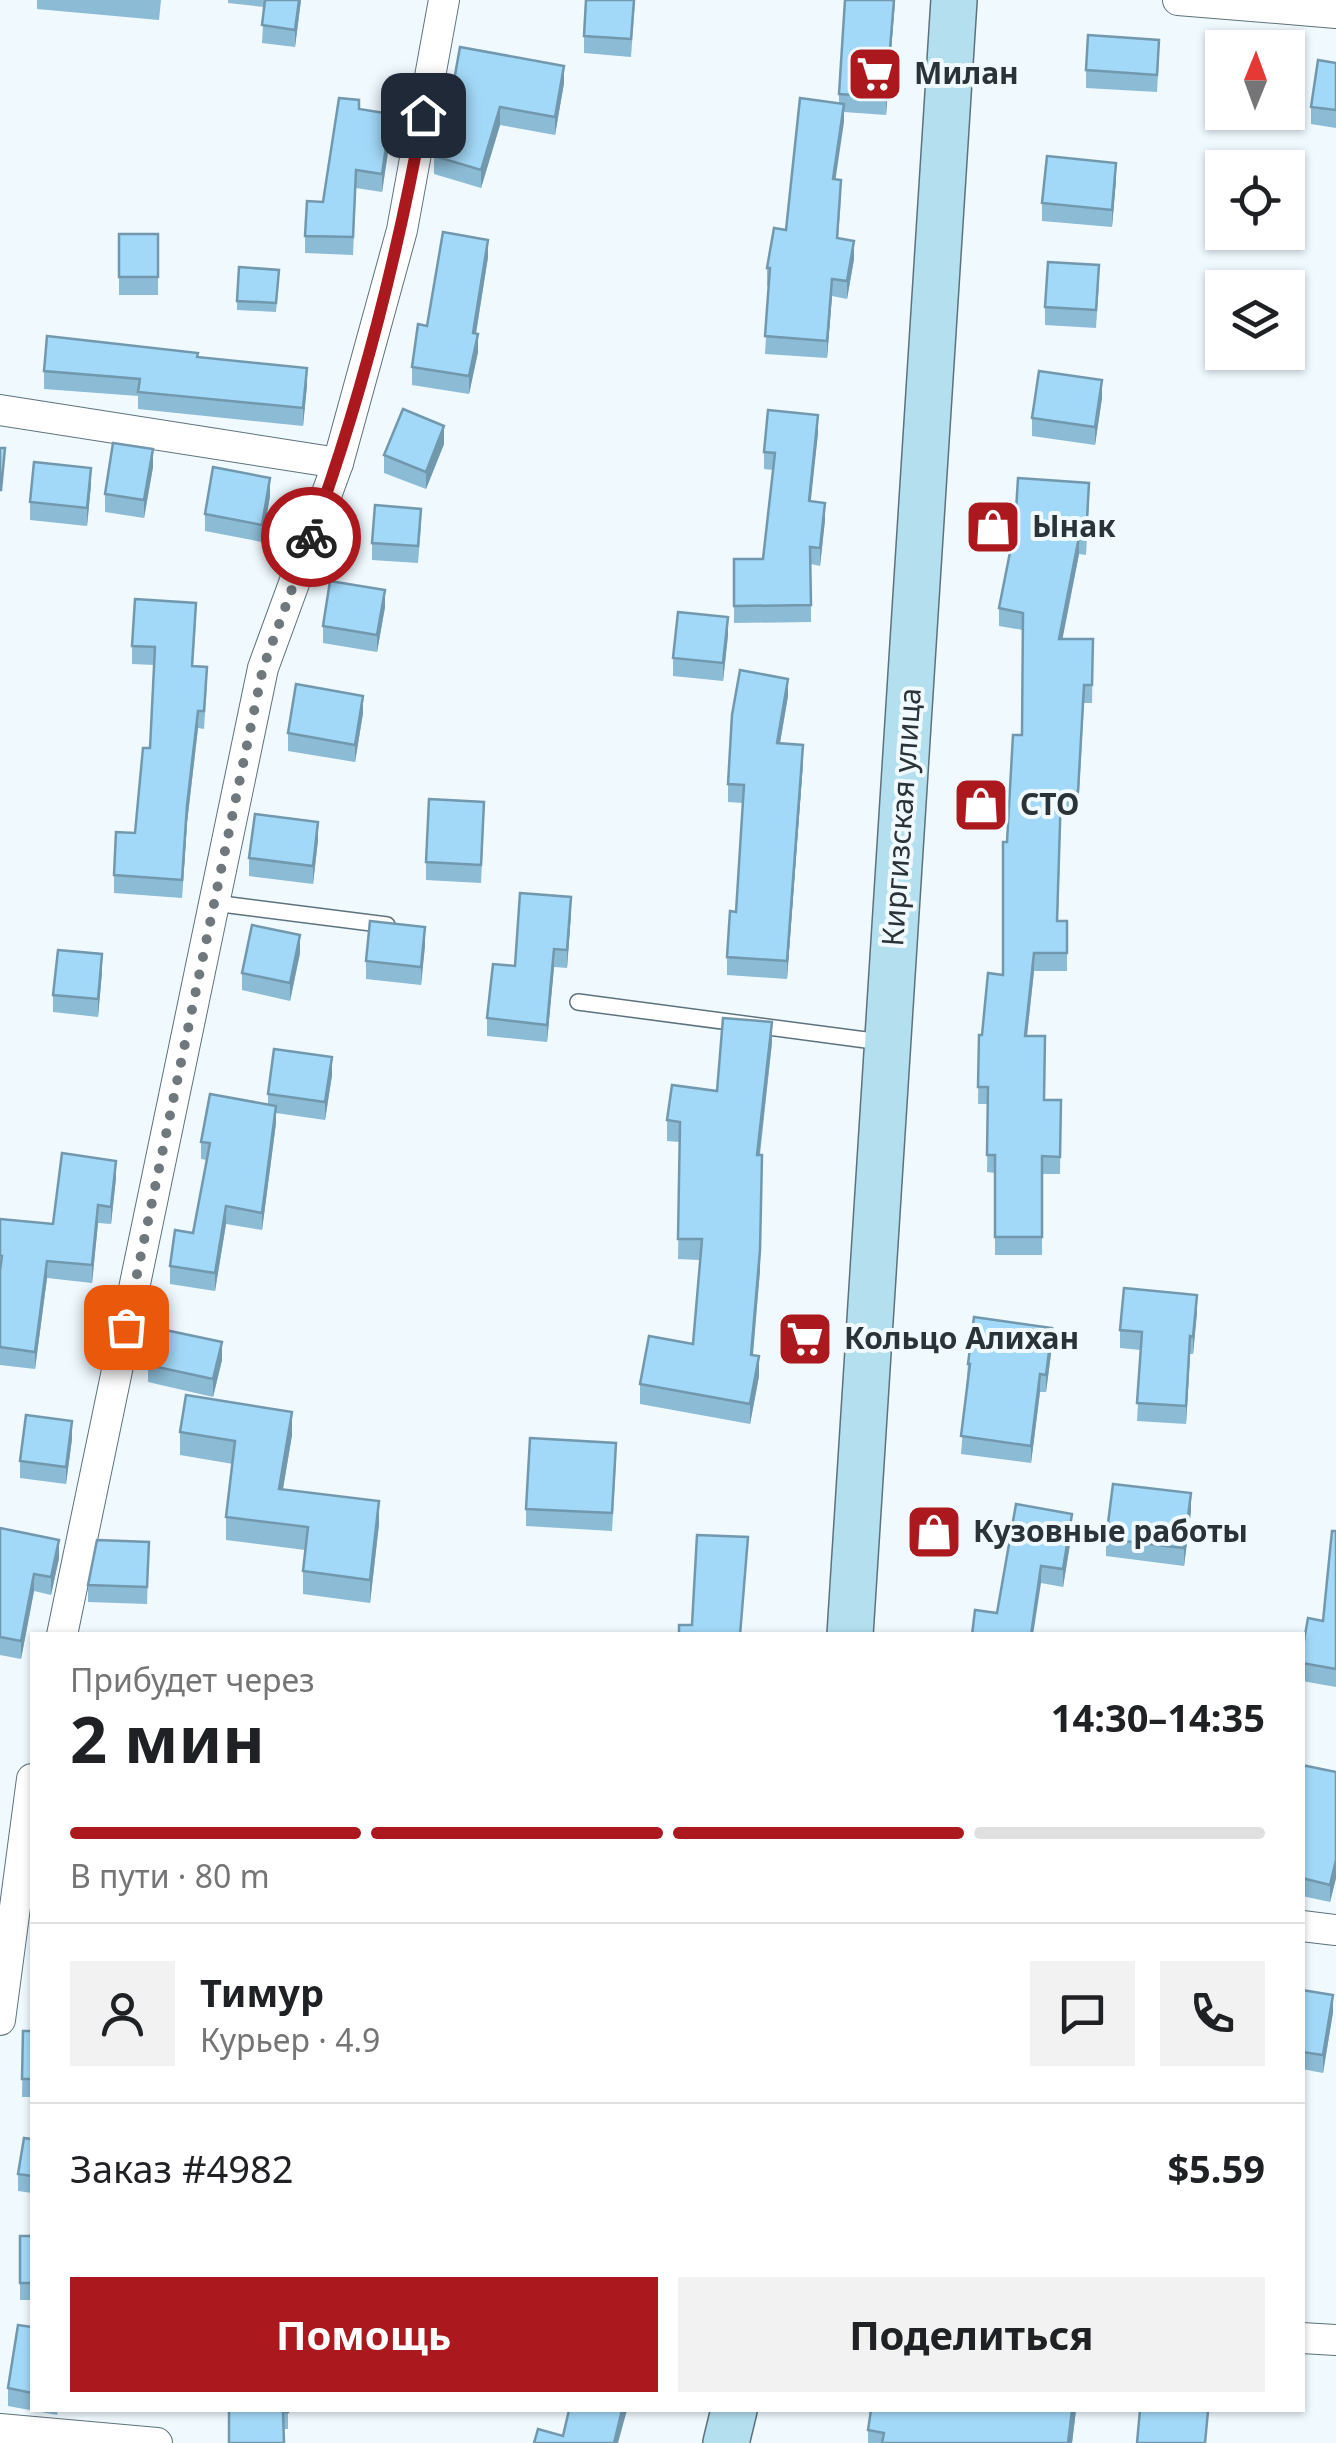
<!DOCTYPE html>
<html lang="ru">
<head>
<meta charset="utf-8">
<style>
	body { margin:0; font-family:"Noto Sans",sans-serif; background:#f2f2f2; color:#202124; height:100vh; display:flex; flex-direction:column; font-size:38px; white-space:nowrap }
	* { box-sizing:border-box; margin:0 }
	p { font-size:32px; color:#757577 }
	.icon { flex:none; width:55px; height:55px; fill:none; stroke:currentColor; stroke-width:2; stroke-linecap:round; stroke-linejoin:round }
	.map { position:relative; flex:1; overflow:hidden }
	.sheet { position:absolute; left:30px; top:1632px; width:1275px; height:780px; display:flex; flex-direction:column; background:#fff; border-radius:0px; box-shadow:0 2px 8px #0004 }
	.sheet>* { flex:none }
	.needle { width:65px; rotate:1deg }
	.fabs { position:absolute; left:1205px; top:30px; display:grid; gap:20px }
	.fabs a { display:grid; place-items:center; width:100px; height:100px; border-radius:0px; background:#fff; box-shadow:0 2px 8px #0004; font-size:50px }
	.pin { position:absolute; display:grid; place-items:center; width:85px; height:85px; color:#fff; margin:-42px; border-radius:20px; box-shadow:0 5px 15px #0006 }
	.courier { position:absolute; display:grid; place-items:center; width:100px; height:100px; margin:-50px; border:8px solid #ab181d; border-radius:50%; background:#fff; color:#222; box-shadow:0 2px 12px #0007 }
	.headline em { font-style:normal; font-weight:700 }
	.headline div { display:flex; flex-direction:column-reverse }
	.headline { display:flex; align-items:center; justify-content:space-between; height:170px; padding:0 40px }
	h1 { font-size:65px; font-weight:700; line-height:75px }
	.bar { display:grid; grid-template-columns:repeat(4,1fr); gap:15px 10px; align-content:center; height:120px; padding:0 40px }
	.bar i { height:12px; border-radius:8px; background:#e0e0e0 }
	.bar .active { background:#ab181d }
	.bar p { grid-column:span 4 }
	.line { display:flex; align-items:center; gap:25px; padding:0 40px; border-top:2px solid #e0e0e0 }
	.line div { flex:1 }
	.round { display:grid; place-items:center; flex:none; width:105px; height:105px; border-radius:0px; background:#f2f2f2 }
	.primary-button { display:flex; gap:20px; margin-top:auto; padding:20px 40px }
	.primary-button a { flex:1; height:115px; border-radius:0px; background:#ab181d; color:#fff; font-size:40px; font-weight:700; line-height:115px; text-align:center }
	.primary-button a+a { background:#f2f2f2; color:#202124 }
	.map>svg:first-child { display:block }
	.lines { fill:none; stroke-linecap:round; stroke-linejoin:round }
	.service-casing { stroke:#5d727d; stroke-width:18 }
	.minor-casing { stroke:#5d727d; stroke-width:32 }
	.secondary-casing { stroke:#5d727d; stroke-width:48 }
	.service { stroke:#fff; stroke-width:15 }
	.minor { stroke:#fff; stroke-width:30 }
	.secondary { stroke:#b3dfef; stroke-width:45 }
	.wall { fill:#8cbbd5 }
	.shaded-wall { fill:#7298ae }
	.building { fill:#a3d9f8; stroke:#7298ae; stroke-width:2.5 }
	.done { stroke:#6f787d; stroke-width:10; stroke-dasharray:0 18 }
	.route { stroke:#ab181d; stroke-width:12 }
	.labels { text-anchor:middle; stroke-width:8; stroke-linejoin:round; paint-order:stroke }
	.poi-label { font-size:30px; font-weight:bold; fill:#2a3338; stroke:#eff9fe; text-anchor:start }
	.street-label { font-size:30px; fill:#2a3338; stroke:#eff9fe }
</style>
</head>
<body>
<div class="map">
<svg width="1336" height="2443" viewBox="0 0 1336 2443">
	<rect width="100%" height="100%" fill="#eff9fe"/>
	<g class="lines">
		<g class="service-casing">
			<g id="service">
				<polyline points="214,903 387,925"/>
				<polyline points="578,1002 881,1042"/>
			</g>
		</g>
		<g class="minor-casing">
			<g id="minor">
				<polyline points="1178,0 1336,13"/>
				<polyline points="0,410 338,463"/>
				<polyline points="62,1635 263,668 338,463 402,230 444,0"/>
				<polyline points="1302,1926 1336,1930"/>
				<polyline points="0,2020 32,1779"/>
				<polyline points="1302,2338 1336,2340"/>
				<polyline points="0,2429 157,2443"/>
			</g>
		</g>
		<g class="secondary-casing">
			<g id="secondary">
				<polyline points="850,1635 954,0"/>
				<polyline points="726,2443 734,2410"/>
			</g>
		</g>
		<use href="#service" class="service"/>
		<use href="#minor" class="minor"/>
		<use href="#secondary" class="secondary"/>
	</g>
	<g class="wall">
		<polygon points="37,0 161,0 159,20 37,9"/>
		<polygon points="228,0 301,0 295,47 262,43 264,7 228,3"/>
		<polygon points="635,0 631,57 584,53 584,36"/>
		<polygon points="895,0 886,115 844,112 835,179 841,197 838,238 854,259 847,299 832,296 827,358 765,354 769,286 767,286 767,268 786,230 839,103 839,94"/>
		<polygon points="1222,49 1222,112 1259,112 1258,118 1215,115 1215,98"/>
		<polygon points="1159,57 1157,92 1086,88 1086,70"/>
		<polygon points="1336,63 1336,128 1311,124 1311,107"/>
		<polygon points="564,83 555,135 500,125 481,188 434,174 434,156 450,103"/>
		<polygon points="359,109 391,132 382,192 356,188 353,255 305,253 305,236 323,202"/>
		<polygon points="1116,180 1112,227 1042,221 1042,203"/>
		<rect x="119" y="234" width="39" height="61"/>
		<polygon points="488,257 476,334 478,352 469,394 412,385 412,367 427,326"/>
		<polygon points="279,279 276,312 237,310 237,301"/>
		<polygon points="1099,283 1096,328 1045,325 1045,307"/>
		<polygon points="198,357 307,385 303,426 138,409 138,396 44,389 44,371"/>
		<polygon points="1102,398 1095,445 1032,436 1032,418"/>
		<polygon points="818,433 810,501 825,520 820,566 811,564 811,622 734,623 734,559 763,559 773,470 764,469 764,452"/>
		<polygon points="444,444 426,489 384,473 384,455"/>
		<polygon points="153,467 144,518 105,512 105,494"/>
		<polygon points="91,485 87,526 30,520 30,502"/>
		<polygon points="270,496 262,542 205,531 205,514"/>
		<polygon points="1089,500 1086,555 1079,554 1062,639 1093,639 1092,703 1084,703 1078,810 1061,809 1058,921 1067,921 1067,971 1034,971 1027,1036 1044,1100 1061,1100 1060,1174 1042,1174 1042,1255 995,1255 995,1173 987,1172 988,1104 978,1104 979,1035 982,1035 1003,975 1007,842 1022,735 1023,630 999,626 999,608"/>
		<polygon points="421,526 418,563 372,560 372,543"/>
		<polygon points="385,607 377,652 323,643 323,626"/>
		<polygon points="196,620 193,666 207,684 204,729 198,728 187,823 182,898 114,893 114,875 135,833 150,748 154,665 132,664 132,646"/>
		<polygon points="728,635 723,681 673,676 673,658"/>
		<polygon points="788,696 780,743 803,763 787,979 727,975 727,957 736,912 743,803 728,802 728,784"/>
		<polygon points="363,713 355,762 288,751 288,733"/>
		<polygon points="484,820 481,883 426,880 426,862"/>
		<polygon points="318,840 313,884 249,876 249,858"/>
		<polygon points="571,914 567,968 554,967 547,1042 487,1036 487,1018 515,966"/>
		<polygon points="425,945 421,985 366,979 366,961"/>
		<polygon points="300,953 290,1001 242,990 242,973"/>
		<polygon points="102,972 98,1017 53,1012 53,995"/>
		<polygon points="772,1042 760,1155 760,1270 753,1355 759,1376 750,1424 640,1404 640,1384 693,1344 700,1260 678,1259 680,1142 667,1141 667,1120 717,1091"/>
		<polygon points="332,1075 325,1120 276,1113 276,1123 262,1230 226,1224 215,1291 170,1284 170,1266 193,1233 207,1160 201,1159 201,1142 268,1104 268,1094"/>
		<polygon points="116,1178 111,1224 98,1223 92,1283 47,1278 35,1369 0,1365 0,1219 53,1224"/>
		<polygon points="1197,1312 1193,1354 1190,1354 1186,1424 1137,1421 1141,1350 1120,1348 1120,1330"/>
		<polygon points="1052,1346 1046,1392 1040,1392 1031,1463 961,1454 968,1364"/>
		<polygon points="222,1360 213,1397 148,1382 148,1365"/>
		<polygon points="180,1432 292,1435 283,1489 379,1524 370,1603 303,1594 303,1571 305,1550 226,1540 226,1517 233,1464 180,1455"/>
		<polygon points="72,1439 66,1484 20,1478 20,1461"/>
		<polygon points="616,1460 612,1531 526,1526 526,1509"/>
		<polygon points="1191,1511 1184,1566 1106,1556 1106,1539"/>
		<polygon points="0,1528 59,1558 51,1595 34,1591 21,1659 0,1655"/>
		<polygon points="1336,1531 1336,1687 1302,1681 1302,1652 1323,1621"/>
		<polygon points="1072,1532 1063,1587 1041,1583 997,1613"/>
		<polygon points="149,1542 147,1604 88,1602 88,1585"/>
		<polygon points="1302,1765 1336,1772 1336,1878 1330,1902 1302,1896"/>
		<polygon points="1302,1990 1333,2012 1323,2073 1302,2069"/>
		<polygon points="23,2031 32,2031 32,2097 22,2097"/>
		<polygon points="32,2139 32,2193 18,2191 18,2174"/>
		<rect x="20" y="2236" width="12" height="64"/>
		<polygon points="32,2327 32,2410 58,2410 57,2415 8,2406 8,2388"/>
		<polygon points="229,2410 288,2410 288,2429 283,2429"/>
		<polygon points="1076,2410 1072,2443 868,2443 868,2430"/>
	</g>
	<g class="shaded-wall">
		<polygon points="299,0 301,0 295,47 295,30"/>
		<polygon points="894,0 895,0 886,115 886,97"/>
		<polygon points="564,66 564,83 555,135 555,117"/>
		<polygon points="844,104 844,122 833,196 833,179"/>
		<polygon points="500,107 500,125 481,188 481,170"/>
		<polygon points="391,114 391,132 382,192 382,174"/>
		<polygon points="1116,163 1116,180 1112,227 1112,210"/>
		<polygon points="488,240 488,257 473,351 473,333"/>
		<polygon points="854,241 854,259 847,299 847,281"/>
		<polygon points="832,279 832,296 827,358 827,341"/>
		<polygon points="478,334 478,352 469,394 469,376"/>
		<polygon points="307,368 307,385 303,426 303,408"/>
		<polygon points="1102,380 1102,398 1095,445 1095,427"/>
		<polygon points="818,415 818,433 809,518 809,501"/>
		<polygon points="444,426 444,444 426,489 426,472"/>
		<polygon points="153,449 153,467 144,518 144,500"/>
		<polygon points="91,468 91,485 87,526 87,508"/>
		<polygon points="270,478 270,496 262,542 262,525"/>
		<polygon points="825,503 825,520 820,566 820,548"/>
		<polygon points="1079,537 1079,554 1059,657 1059,639"/>
		<polygon points="385,590 385,607 377,652 377,635"/>
		<polygon points="728,617 728,635 723,681 723,663"/>
		<polygon points="788,679 788,696 777,760 777,743"/>
		<polygon points="363,696 363,713 355,762 355,745"/>
		<polygon points="198,711 198,728 187,823 182,898 187,805"/>
		<polygon points="803,745 803,763 787,979 787,961"/>
		<polygon points="318,822 318,840 313,884 313,866"/>
		<polygon points="571,897 571,914 567,968 567,950"/>
		<polygon points="425,927 425,945 421,985 421,967"/>
		<polygon points="300,935 300,953 290,1001 290,983"/>
		<polygon points="554,949 554,967 547,1042 547,1025"/>
		<polygon points="1034,953 1034,971 1025,1053 1025,1036"/>
		<polygon points="102,954 102,972 98,1017 98,999"/>
		<polygon points="772,1022 772,1042 757,1175 757,1155"/>
		<polygon points="332,1057 332,1075 325,1120 325,1102"/>
		<polygon points="276,1106 276,1123 262,1230 262,1213"/>
		<polygon points="762,1155 760,1270 751,1375 751,1355"/>
		<polygon points="116,1161 116,1178 111,1224 111,1207"/>
		<polygon points="98,1205 98,1223 92,1283 92,1265"/>
		<polygon points="226,1206 226,1224 215,1291 215,1273"/>
		<polygon points="47,1261 47,1278 35,1369 35,1352"/>
		<polygon points="1197,1295 1197,1312 1193,1354 1193,1337"/>
		<polygon points="1052,1328 1052,1346 1046,1392 1046,1375"/>
		<polygon points="1190,1336 1190,1354 1186,1424 1186,1406"/>
		<polygon points="222,1342 222,1360 213,1397 213,1379"/>
		<polygon points="759,1356 759,1376 750,1424 750,1404"/>
		<polygon points="1040,1374 1040,1392 1031,1463 1031,1446"/>
		<polygon points="292,1412 292,1435 279,1512 279,1489"/>
		<polygon points="72,1421 72,1439 66,1484 66,1467"/>
		<polygon points="1191,1493 1191,1511 1184,1566 1184,1548"/>
		<polygon points="379,1501 379,1524 370,1603 370,1580"/>
		<polygon points="1072,1514 1072,1532 1063,1587 1063,1569"/>
		<polygon points="59,1540 59,1558 51,1595 51,1577"/>
		<polygon points="1041,1566 1041,1583 1033,1635 1031,1635"/>
		<polygon points="34,1574 34,1591 21,1659 21,1641"/>
		<polygon points="1336,1860 1336,1878 1330,1902 1330,1885"/>
		<polygon points="1333,1995 1333,2012 1323,2073 1323,2055"/>
		<polygon points="622,2410 627,2410 618,2443 614,2443"/>
		<polygon points="1072,2410 1076,2410 1072,2443 1068,2443"/>
	</g>
	<g class="building">
		<polygon points="265,0 299,0 295,30 262,25"/>
		<polygon points="586,0 634,0 631,39 584,36"/>
		<polygon points="845,0 894,0 886,97 839,94"/>
		<polygon points="1088,35 1159,40 1157,75 1086,70"/>
		<polygon points="460,47 564,66 555,117 500,107 481,170 434,156 450,103"/>
		<polygon points="1218,49 1222,49 1222,98 1215,98"/>
		<polygon points="1318,60 1336,63 1336,110 1311,107"/>
		<polygon points="339,98 359,100 359,109 391,114 382,174 356,170 353,237 305,236 307,201 323,202"/>
		<polygon points="800,98 844,104 833,179 841,180 837,238 854,241 847,281 832,279 827,341 765,336 770,268 767,268 774,228 786,230"/>
		<polygon points="1047,156 1116,163 1112,210 1042,203"/>
		<polygon points="443,232 488,240 473,333 478,334 469,376 412,367 418,324 427,326"/>
		<rect x="119" y="234" width="39" height="43"/>
		<polygon points="1048,262 1099,265 1096,310 1045,307"/>
		<polygon points="239,267 279,270 276,303 237,301"/>
		<polygon points="47,336 198,353 197,357 307,368 303,408 138,392 140,379 44,371"/>
		<polygon points="1039,371 1102,380 1095,427 1032,418"/>
		<polygon points="403,409 444,426 426,472 384,455"/>
		<polygon points="768,410 818,415 809,501 825,503 820,548 810,547 811,605 734,606 734,559 763,559 775,453 764,452"/>
		<polygon points="113,443 153,449 144,500 105,494"/>
		<polygon points="0,448 5,448 1,490 0,490"/>
		<polygon points="34,462 91,468 87,508 30,502"/>
		<polygon points="213,467 270,478 262,525 205,514"/>
		<polygon points="1018,478 1089,483 1086,537 1079,537 1059,639 1093,639 1092,685 1084,685 1078,792 1061,792 1057,921 1067,921 1067,953 1034,953 1025,1036 1045,1036 1044,1100 1061,1100 1060,1157 1042,1156 1042,1237 995,1237 995,1155 987,1155 988,1087 978,1087 979,1035 982,1035 988,973 1003,975 1003,842 1007,842 1013,735 1022,735 1023,613 999,608 1015,527"/>
		<polygon points="375,505 421,509 418,546 372,543"/>
		<polygon points="330,581 385,590 377,635 323,626"/>
		<polygon points="135,599 196,603 192,666 207,667 204,711 198,711 187,805 182,880 114,875 116,832 135,833 143,748 150,748 155,647 132,646"/>
		<polygon points="678,612 728,617 723,663 673,658"/>
		<polygon points="740,670 788,679 777,743 803,745 787,961 727,957 730,911 736,912 744,785 728,784 732,715"/>
		<polygon points="296,684 363,696 355,745 288,733"/>
		<polygon points="429,799 484,802 481,865 426,862"/>
		<polygon points="255,814 318,822 313,866 249,858"/>
		<polygon points="520,893 571,897 567,950 554,949 547,1025 487,1018 493,964 515,966"/>
		<polygon points="370,921 425,927 421,967 366,961"/>
		<polygon points="252,925 300,935 290,983 242,973"/>
		<polygon points="58,950 102,954 98,999 53,995"/>
		<polygon points="723,1018 772,1022 757,1155 762,1155 760,1250 751,1355 759,1356 750,1404 640,1384 649,1336 693,1344 702,1239 678,1239 680,1122 667,1120 672,1085 717,1091"/>
		<polygon points="274,1049 332,1057 325,1102 268,1094"/>
		<polygon points="210,1094 276,1106 262,1213 226,1206 215,1273 170,1266 175,1230 193,1233 210,1143 201,1142"/>
		<polygon points="62,1153 116,1161 111,1207 98,1205 92,1265 47,1261 35,1352 0,1347 0,1271 2,1256 0,1255 0,1219 53,1224"/>
		<polygon points="1124,1288 1197,1295 1193,1337 1190,1336 1186,1406 1137,1403 1142,1332 1120,1330"/>
		<polygon points="974,1317 1052,1328 1046,1375 1040,1374 1031,1446 961,1436 970,1364 968,1364"/>
		<polygon points="156,1328 222,1342 213,1379 148,1365"/>
		<polygon points="186,1395 292,1412 279,1489 379,1501 370,1580 303,1571 308,1527 226,1517 235,1441 180,1432"/>
		<polygon points="26,1415 72,1421 66,1467 20,1461"/>
		<polygon points="530,1438 616,1443 612,1513 526,1509"/>
		<polygon points="1113,1484 1191,1493 1184,1548 1106,1539"/>
		<polygon points="1016,1504 1072,1514 1063,1569 1041,1566 1031,1635 972,1635 975,1610 997,1613"/>
		<polygon points="0,1528 59,1540 51,1577 34,1574 21,1641 0,1637"/>
		<polygon points="1332,1531 1336,1531 1336,1669 1302,1663 1302,1652 1308,1618 1323,1621"/>
		<polygon points="697,1535 748,1537 740,1635 679,1635 679,1625 692,1625"/>
		<polygon points="97,1540 149,1542 147,1587 88,1585"/>
		<polygon points="1302,1765 1336,1772 1336,1860 1330,1885 1302,1878"/>
		<polygon points="1302,1990 1333,1995 1323,2055 1302,2052"/>
		<polygon points="23,2031 32,2031 32,2079 22,2079"/>
		<polygon points="24,2138 32,2139 32,2176 18,2174"/>
		<rect x="20" y="2236" width="12" height="47"/>
		<polygon points="18,2325 32,2327 32,2393 8,2388"/>
		<polygon points="229,2410 288,2410 288,2412 283,2412 284,2443 229,2443"/>
		<polygon points="569,2410 622,2410 614,2443 534,2443 538,2429 563,2436"/>
		<polygon points="871,2410 1072,2410 1068,2443 882,2443 884,2433 868,2430"/>
		<polygon points="1140,2410 1208,2411 1205,2443 1137,2443"/>
	</g>
	<g class="lines">
		<polyline class="done" points="126,1327 263,668 311,537"/>
		<path class="route" d="M311 537C361 400 397 258 423 115"/>
	</g>
	<defs>
		<g id="supermarket-square" transform="scale(2.875)"><rect x="-9" y="-9" width="18" height="18" rx="4" fill="#ab181d" stroke="#eff9fe"/><path d="M-6-5.5h2.5l.6 2H6L4.5 2H-2.5L-4.4-4H-6ZM-1.5 3.2a1.3 1.3 0 1 0 .1 0ZM3 3.2a1.3 1.3 0 1 0 .1 0Z" fill="#fff"/></g>
		<g id="shop-square" transform="scale(2.875)"><rect x="-9" y="-9" width="18" height="18" rx="4" fill="#ab181d" stroke="#eff9fe"/><path d="M-5-2.5h2.3a2.7 3.5 0 0 1 5.4 0H5L5.5 6h-11ZM-1.5-2.5h3a1.5 2.3 0 0 0-3 0Z" fill="#fff"/></g>
	</defs>
	<g fill-rule="evenodd">
		<use href="#supermarket-square" x="875" y="74"/>
		<use href="#shop-square" x="993" y="527"/>
		<use href="#shop-square" x="981" y="805"/>
		<use href="#supermarket-square" x="805" y="1339"/>
		<use href="#shop-square" x="934" y="1532"/>
	</g>
	<g class="labels">
		<g class="poi-label">
			<text x="914" y="84">Милан</text>
			<text x="1032" y="537">Ынак</text>
			<text x="1020" y="815">СТО</text>
			<text x="844" y="1349">Кольцо Алихан</text>
			<text x="973" y="1542">Кузовные работы</text>
		</g>
		<g class="street-label">
			<text transform="translate(902 817) rotate(-86)" y="10">Киргизская улица</text>
		</g>
	</g>
</svg>
<div class="fabs">
<a><svg class="needle" viewBox="-14 -14 28 28"><path d="M0-13l5 13h-10z" fill="#e53935"/><path d="M0 13l5-13h-10z" fill="#757577"/></svg></a>
<a><svg class="icon" aria-label="locate" viewBox="0 0 24 24"><circle cx="12" cy="12" r="6"/><path d="M12 2v4M12 18v4M2 12h4M18 12h4"/></svg></a>
<a><svg class="icon" aria-label="layers" viewBox="0 0 24 24"><path d="M12 4l9 5-9 5-9-5zM3 14l9 5 9-5"/></svg></a>
</div>
<div class="pin" style="left:126px;top:1327px;background:#ea580c"><svg class="icon" aria-label="bag" viewBox="0 0 24 24"><path d="M5 8h14l-1 12H6zM9 8a3 3 0 0 1 6 0"/></svg></div>
<div class="pin" style="left:423px;top:115px;background:#1f2937"><svg class="icon" aria-label="home" viewBox="0 0 24 24"><path d="M3 11l9-7 9 7M6 9v11h12V9"/></svg></div>
<div class="courier" style="left:311px;top:537px"><svg class="icon" aria-label="bike" viewBox="0 0 24 24"><circle cx="6" cy="16" r="4"/><circle cx="18" cy="16" r="4"/><path d="M6 16l4-8h5l3 8M10 8l3 8H6M13 5h3"/></svg></div>
<section class="sheet">
<div class="headline"><div><h1>2 мин</h1><p>Прибудет через</p></div><em>14:30–14:35</em></div>
<div class="bar"><i class="active"></i><i class="active"></i><i class="active"></i><i></i><p>В пути · 80 m</p></div>
<div class="line" style="height:180px"><a class="round"><svg class="icon" aria-label="person" viewBox="0 0 24 24"><circle cx="12" cy="8" r="4"/><path d="M4 21q1-7 8-7t8 7"/></svg></a><div><b>Тимур</b><p>Курьер · 4.9</p></div><a class="round"><svg class="icon" aria-label="chat" viewBox="0 0 24 24"><path d="M4 5h16v11H9l-5 4z"/></svg></a><a class="round"><svg class="icon" aria-label="phone" viewBox="0 0 24 24"><path d="M5 4h4l2 5-3 2q2 4 5 5l2-3 5 2v4C11 20 4 13 5 4z"/></svg></a></div>
<div class="line" style="height:130px"><div>Заказ #4982</div><b>$5.59</b></div>
<div class="primary-button"><a>Помощь</a><a>Поделиться</a></div>
</section>
</div>
</body>
</html>
